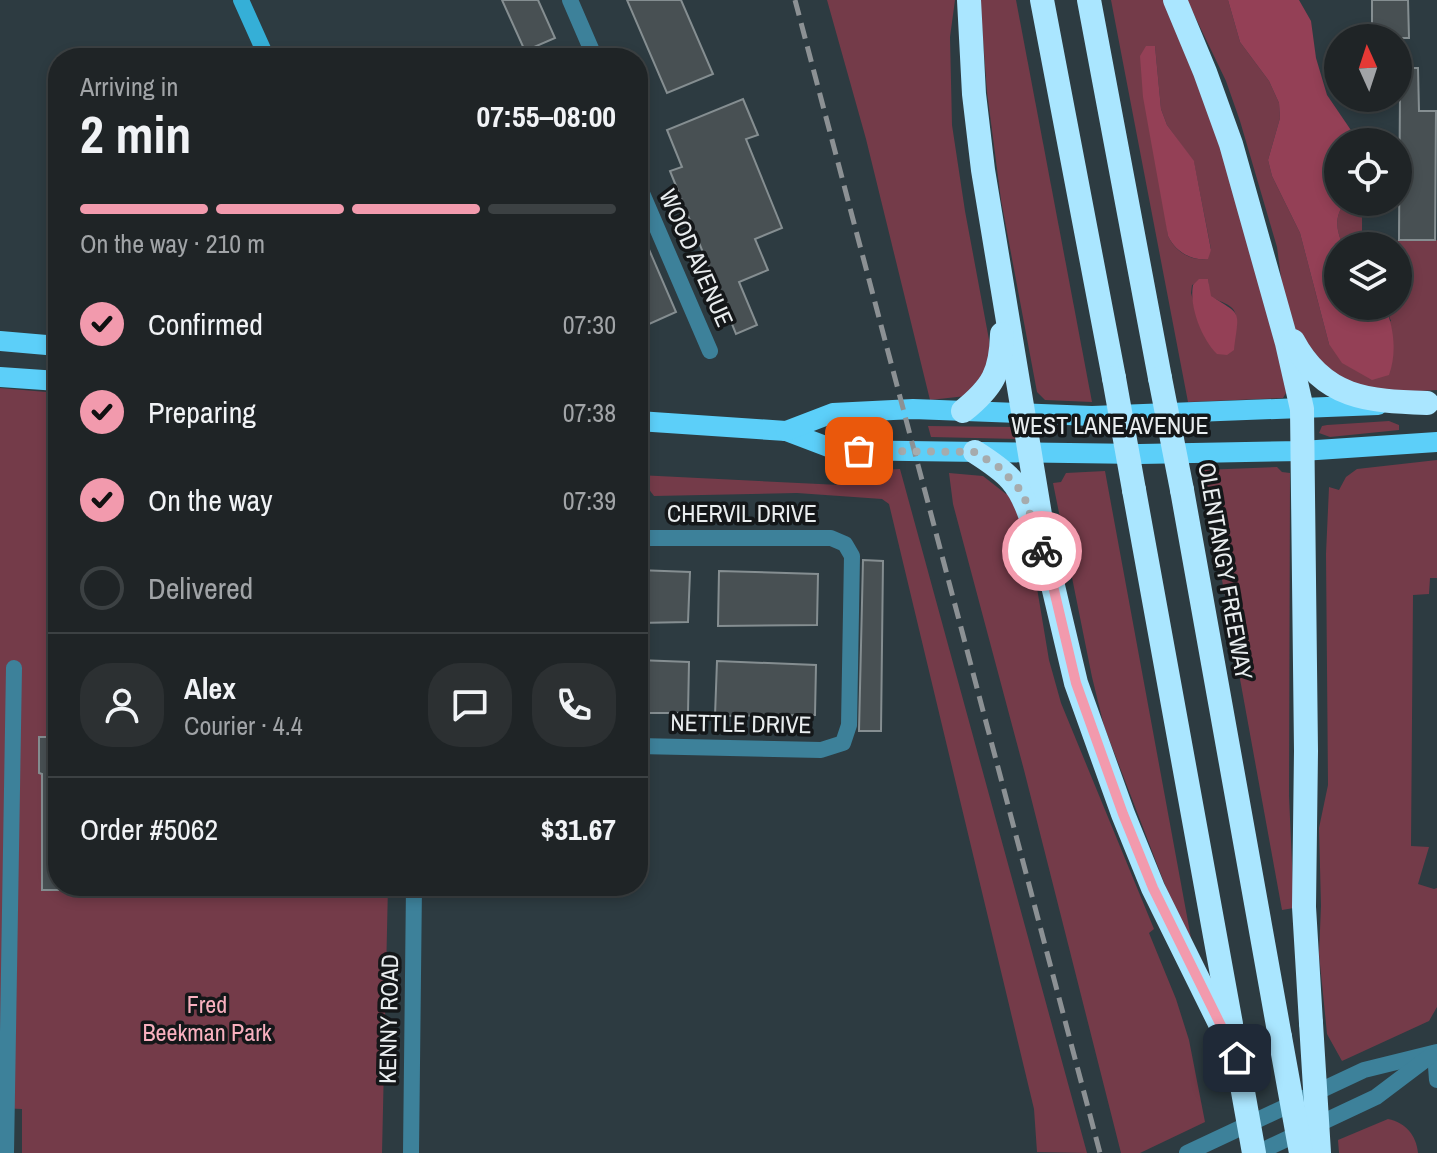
<!DOCTYPE html>
<html lang="en">
<head>
<meta charset="utf-8">
<style>
	body { margin:0; font-family:"Archivo Narrow",sans-serif; background:#2c3032; color:#f1f3f6; height:100vh; display:flex; flex-direction:column; font-size:30px; white-space:nowrap }
	* { box-sizing:border-box; margin:0 }
	p { font-size:26px; color:#a1a4a7 }
	.icon { flex:none; width:44px; height:44px; fill:none; stroke:currentColor; stroke-width:2; stroke-linecap:round; stroke-linejoin:round }
	.map { position:relative; flex:1; overflow:hidden }
	.panel { position:absolute; left:48px; top:48px; width:600px; height:848px; display:flex; flex-direction:column; background:#1f2426; border-radius:32px; box-shadow:0 4px 12px #0003,0 0 0 2px #3c4143 }
	.panel>* { flex:none }
	.needle { width:52px; rotate:357deg }
	.fabs { position:absolute; left:1324px; top:24px; display:grid; gap:16px }
	.fabs a { display:grid; place-items:center; width:88px; height:88px; border-radius:50%; background:#1f2426; box-shadow:0 4px 12px #0003,0 0 0 2px #3c4143; font-size:40px }
	.pin { position:absolute; display:grid; place-items:center; width:68px; height:68px; color:#fff; margin:-34px; border-radius:16px; box-shadow:0 4px 12px #0006 }
	.courier { position:absolute; display:grid; place-items:center; width:80px; height:80px; margin:-40px; border:6px solid #f29aad; border-radius:50%; background:#fff; color:#222; box-shadow:0 2px 10px #0007 }
	.overview em { font-style:normal; font-weight:800 }
	.overview div { display:flex; flex-direction:column-reverse }
	.overview { display:flex; align-items:center; justify-content:space-between; height:136px; padding:0 32px }
	h1 { font-size:52px; font-weight:800; line-height:60px }
	.bar { display:grid; grid-template-columns:repeat(4,1fr); gap:12px 8px; align-content:center; height:96px; padding:0 32px }
	.bar i { height:10px; border-radius:6px; background:#3c4143 }
	.bar .current { background:#f29aad }
	.bar p { grid-column:span 4 }
	.line { display:flex; align-items:center; gap:20px; padding:0 32px; border-top:2px solid #3c4143 }
	.line div { flex:1 }
	.round { display:grid; place-items:center; flex:none; width:84px; height:84px; border-radius:32px; background:#2c3032 }
	ol { padding:0 32px; list-style:none }
	li { display:flex; align-items:center; gap:24px; height:88px }
	li p { margin-inline-start:auto }
	li .icon { padding:8px; border-radius:50%; background:#f29aad; color:#111; stroke-width:4 }
	li:last-child { color:#a1a4a7 }
	li i { width:44px; height:44px; border:4px solid #3c4143; border-radius:50% }
	.map>svg:first-child { display:block }
	.built { fill:#2d3b41; fill-rule:evenodd }
	.green { fill:#743b49; fill-rule:evenodd }
	.forest { fill:#944056 }
	.building { fill:#485053; stroke:#858e91; stroke-width:2 }
	.lines { fill:none; stroke-linecap:round; stroke-linejoin:round }
	.minor { stroke:#3d819a; stroke-width:16 }
	.tertiary { stroke:#3d819a; stroke-width:16 }
	.secondary { stroke:#35afd7; stroke-width:16 }
	.primary { stroke:#5ccff9; stroke-width:20 }
	.motorway { stroke:#aae6ff; stroke-width:24 }
	.rail { stroke:#8c9194; stroke-width:5; stroke-dasharray:16 8; stroke-linecap:butt }
	.motorway-bridge { stroke:#aae6ff; stroke-width:24 }
	.done { stroke:#a6abad; stroke-width:8; stroke-dasharray:0 14.4 }
	.route { stroke:#f29aad; stroke-width:10 }
	.labels { text-anchor:middle; stroke-width:7; stroke-linejoin:round; paint-order:stroke }
	.street-label { font-size:24px; fill:#e9edef; stroke:#141719 }
	.park-label { font-size:24px; fill:#f9b0bf; stroke:#141719 }
</style>
</head>
<body>
<div class="map">
<svg width="1437" height="1153" viewBox="0 0 1437 1153">
	<rect width="100%" height="100%" fill="#293033"/>
	<path class="built" d="M0 0H1437V1153H0ZM1338 38H1398V98H1338ZM58 58H638V886H58ZM1338 142H1398V202H1338ZM1338 246H1398V306H1338Z"/>
	<g class="green">
		<polygon points="827,0 955,0 950,37 952,125 965,211 990,345 987,374 966,396 930,400 866,139"/>
		<polygon points="980,0 1016,0 1092,402 1045,400 1037,392 1001,200 987,92"/>
		<path d="M1111 0H1166L1224 152 1285 378 1286 393 1283 398 1188 402ZM1146 46H1155L1161 109 1167 125 1194 162 1211 249 1207 259C1190 261 1175 251 1168 236ZM1208 279 1210 296C1229 307 1237 303 1237 327L1200 325 1191 293 1192 285Z"/>
		<path d="M1187 0H1228L1240 42 1269 81 1279 103 1280 118 1268 160 1272 176 1300 233 1329 344 1391 321 1385 306H1398V246H1343C1336 228 1334 218 1345 202H1362V241L1437 240V390L1391 393 1371 391 1329 371 1298 336 1284 300 1277 247 1240 121 1226 81Z"/>
		<polygon points="0,388 58,393 58,886 388,886 382,1153 22,1153 22,1109 0,1108"/>
		<polygon points="1389,421 1399,425 1399,430 1330,437 1319,433 1322,426 1327,425"/>
		<polygon points="928,426 1015,427 1018,439 931,437"/>
		<polygon points="1437,460 1437,578 1430,578 1429,594 1413,595 1411,846 1429,847 1418,884 1434,889 1437,888 1437,1007 1429,1021 1342,1061 1327,1034 1319,954 1321,906 1319,828 1328,785 1326,554 1329,487 1339,490 1346,477 1357,469"/>
		<polygon points="1277,467 1282,472 1290,473 1289,796 1294,908 1282,910 1202,470"/>
		<polygon points="900,469 1087,1153 1037,1152 1034,1109 889,504 882,499 797,493 654,496 638,475 840,485 869,480 882,470"/>
		<polygon points="1105,471 1191,938 1170,898 1104,726 1092,677 1053,483 1061,482 1066,473"/>
		<polygon points="949,473 983,476 1006,494 1014,489 1024,510 1049,660 1061,703 1154,929 1149,933 1176,999 1189,1040 1205,1122 1140,1153 1121,1153 1024,770 953,504"/>
		<path d="M1388 1119C1406 1123 1416 1135 1418 1153H1339L1338 1140Z"/>
	</g>
	<g class="forest">
		<path d="M1228 0H1299L1311 21 1316 58 1327 95 1359 142H1338V202H1345C1334 218 1336 228 1343 246H1338V306H1385C1394 328 1397 353 1389 375L1372 380 1342 363 1329 344 1300 233 1272 176 1268 160 1280 118 1279 103 1269 81 1240 42Z"/>
		<path d="M1146 46H1155L1161 109 1167 125 1194 161 1211 250 1208 259C1191 261 1175 251 1168 236L1143 97 1140 56Z"/>
		<path d="M1199 279H1208L1211 296C1243 316 1239 310 1234 350L1227 355 1217 354C1202 339 1189 307 1193 285Z"/>
	</g>
	<g class="building">
		<polygon points="502,0 538,0 555,38 525,51"/>
		<polygon points="627,0 681,0 713,74 667,93"/>
		<polygon points="1372,0 1408,0 1409,38 1372,38"/>
		<polygon points="1398,68 1418,68 1419,111 1436,111 1435,240 1399,240 1400,91 1398,91"/>
		<polygon points="743,99 758,135 746,139 782,228 755,239 768,270 739,282 757,325 736,334 670,171 682,167 667,130"/>
		<polygon points="638,224 676,312 638,329"/>
		<polygon points="863,560 883,561 881,731 859,731"/>
		<polygon points="638,570 690,572 688,622 638,623"/>
		<polygon points="719,571 818,574 817,625 718,626"/>
		<polygon points="638,660 689,662 688,713 638,713"/>
		<polygon points="717,661 816,665 815,715 715,716"/>
		<polygon points="39,737 58,737 58,890 42,890 42,774 39,773"/>
	</g>
	<g class="lines">
		<g class="minor">
			<polyline points="570,0 595,58"/>
			<polyline points="638,184 710,351"/>
			<polyline points="638,538 831,538 845,544 852,556 849,725 843,743 821,750 638,746"/>
			<polyline points="6,1153 14,668"/>
		</g>
		<g class="tertiary">
			<polyline points="1435,1053 1437,1080"/>
			<polyline points="411,1153 414,886"/>
			<polyline points="1187,1153 1364,1070 1437,1052"/>
			<polyline points="1257,1153 1376,1097 1429,1057"/>
		</g>
		<polyline class="secondary" points="241,0 267,58"/>
		<g class="primary">
			<polyline points="0,341 58,346"/>
			<polyline points="0,377 58,381"/>
			<polyline points="638,421 786,431 836,450 1140,454 1302,451 1437,442"/>
			<polyline points="786,431 833,413 913,409 1092,416 1378,405"/>
		</g>
		<g class="motorway">
			<polyline points="969,0 974,94 983,170 1049,569 1076,683 1123,814 1153,888 1237,1058"/>
			<polyline points="1042,0 1114,378"/>
			<polyline points="1089,0 1160,378"/>
			<polyline points="1175,0 1205,72 1231,144 1287,343 1302,409 1306,751 1304,907 1311,1023"/>
			<path d="M1293 341C1324 399 1368 401 1427 403"/>
			<path d="M963 411C993 387 1001 372 1002 334"/>
			<path d="M975 452C1008 473 1020 483 1032 521"/>
			<polyline points="1134,490 1231,1024"/>
			<polyline points="1182,490 1280,1037"/>
		</g>
		<polyline class="rail" points="795,0 1100,1153"/>
		<g class="motorway-bridge">
			<polyline points="1114,378 1134,490"/>
			<polyline points="1160,378 1182,490"/>
			<polyline points="1311,1023 1319,1153"/>
			<polyline points="1280,1037 1301,1153"/>
			<polyline points="1237,1058 1254,1153"/>
		</g>
	</g>
	<g class="lines">
		<polyline class="done" points="859,451 975,452 1000,468 1023,493 1042,551"/>
		<polyline class="route" points="1042,551 1049,569 1076,683 1123,814 1153,888 1237,1058"/>
	</g>
	<g class="labels">
		<g class="street-label">
			<text transform="translate(696 258) rotate(66)" y="8">WOOD AVENUE</text>
			<text x="1110" y="434">WEST LANE AVENUE</text>
			<text x="742" y="522">CHERVIL DRIVE</text>
			<text transform="translate(1225 571) rotate(80)" y="8">OLENTANGY FREEWAY</text>
			<text transform="translate(741 724) rotate(1)" y="8">NETTLE DRIVE</text>
			<text transform="translate(389 1019) rotate(-89)" y="8">KENNY ROAD</text>
		</g>
		<g class="park-label">
			<text x="207" y="1013">Fred<tspan x="207" dy="28">Beekman Park</tspan></text>
		</g>
	</g>
</svg>
<div class="fabs">
<a><svg class="needle" viewBox="-14 -14 28 28"><path d="M0-13l5 13h-10z" fill="#e53935"/><path d="M0 13l5-13h-10z" fill="#a1a4a7"/></svg></a>
<a><svg class="icon" aria-label="locate" viewBox="0 0 24 24"><circle cx="12" cy="12" r="6"/><path d="M12 2v4M12 18v4M2 12h4M18 12h4"/></svg></a>
<a><svg class="icon" aria-label="layers" viewBox="0 0 24 24"><path d="M12 4l9 5-9 5-9-5zM3 14l9 5 9-5"/></svg></a>
</div>
<div class="pin" style="left:859px;top:451px;background:#ea580c"><svg class="icon" aria-label="bag" viewBox="0 0 24 24"><path d="M5 8h14l-1 12H6zM9 8a3 3 0 0 1 6 0"/></svg></div>
<div class="pin" style="left:1237px;top:1058px;background:#1f2937"><svg class="icon" aria-label="home" viewBox="0 0 24 24"><path d="M3 11l9-7 9 7M6 9v11h12V9"/></svg></div>
<div class="courier" style="left:1042px;top:551px"><svg class="icon" aria-label="bike" viewBox="0 0 24 24"><circle cx="6" cy="16" r="4"/><circle cx="18" cy="16" r="4"/><path d="M6 16l4-8h5l3 8M10 8l3 8H6M13 5h3"/></svg></div>
<section class="panel">
<div class="overview"><div><h1>2 min</h1><p>Arriving in</p></div><em>07:55–08:00</em></div>
<div class="bar"><i class="current"></i><i class="current"></i><i class="current"></i><i></i><p>On the way · 210 m</p></div>
<ol>
<li><svg class="icon" aria-label="check" viewBox="0 0 24 24"><path d="M5 12l5 5 9-10"/></svg>Confirmed<p>07:30</p></li>
<li><svg class="icon" aria-label="check" viewBox="0 0 24 24"><path d="M5 12l5 5 9-10"/></svg>Preparing<p>07:38</p></li>
<li><svg class="icon" aria-label="check" viewBox="0 0 24 24"><path d="M5 12l5 5 9-10"/></svg>On the way<p>07:39</p></li>
<li><i></i>Delivered</li>
</ol>
<div class="line" style="height:144px"><a class="round"><svg class="icon" aria-label="person" viewBox="0 0 24 24"><circle cx="12" cy="8" r="4"/><path d="M4 21q1-7 8-7t8 7"/></svg></a><div><b>Alex</b><p>Courier · 4.4</p></div><a class="round"><svg class="icon" aria-label="chat" viewBox="0 0 24 24"><path d="M4 5h16v11H9l-5 4z"/></svg></a><a class="round"><svg class="icon" aria-label="phone" viewBox="0 0 24 24"><path d="M5 4h4l2 5-3 2q2 4 5 5l2-3 5 2v4C11 20 4 13 5 4z"/></svg></a></div>
<div class="line" style="height:104px"><div>Order #5062</div><b>$31.67</b></div>
</section>
</div>
</body>
</html>
